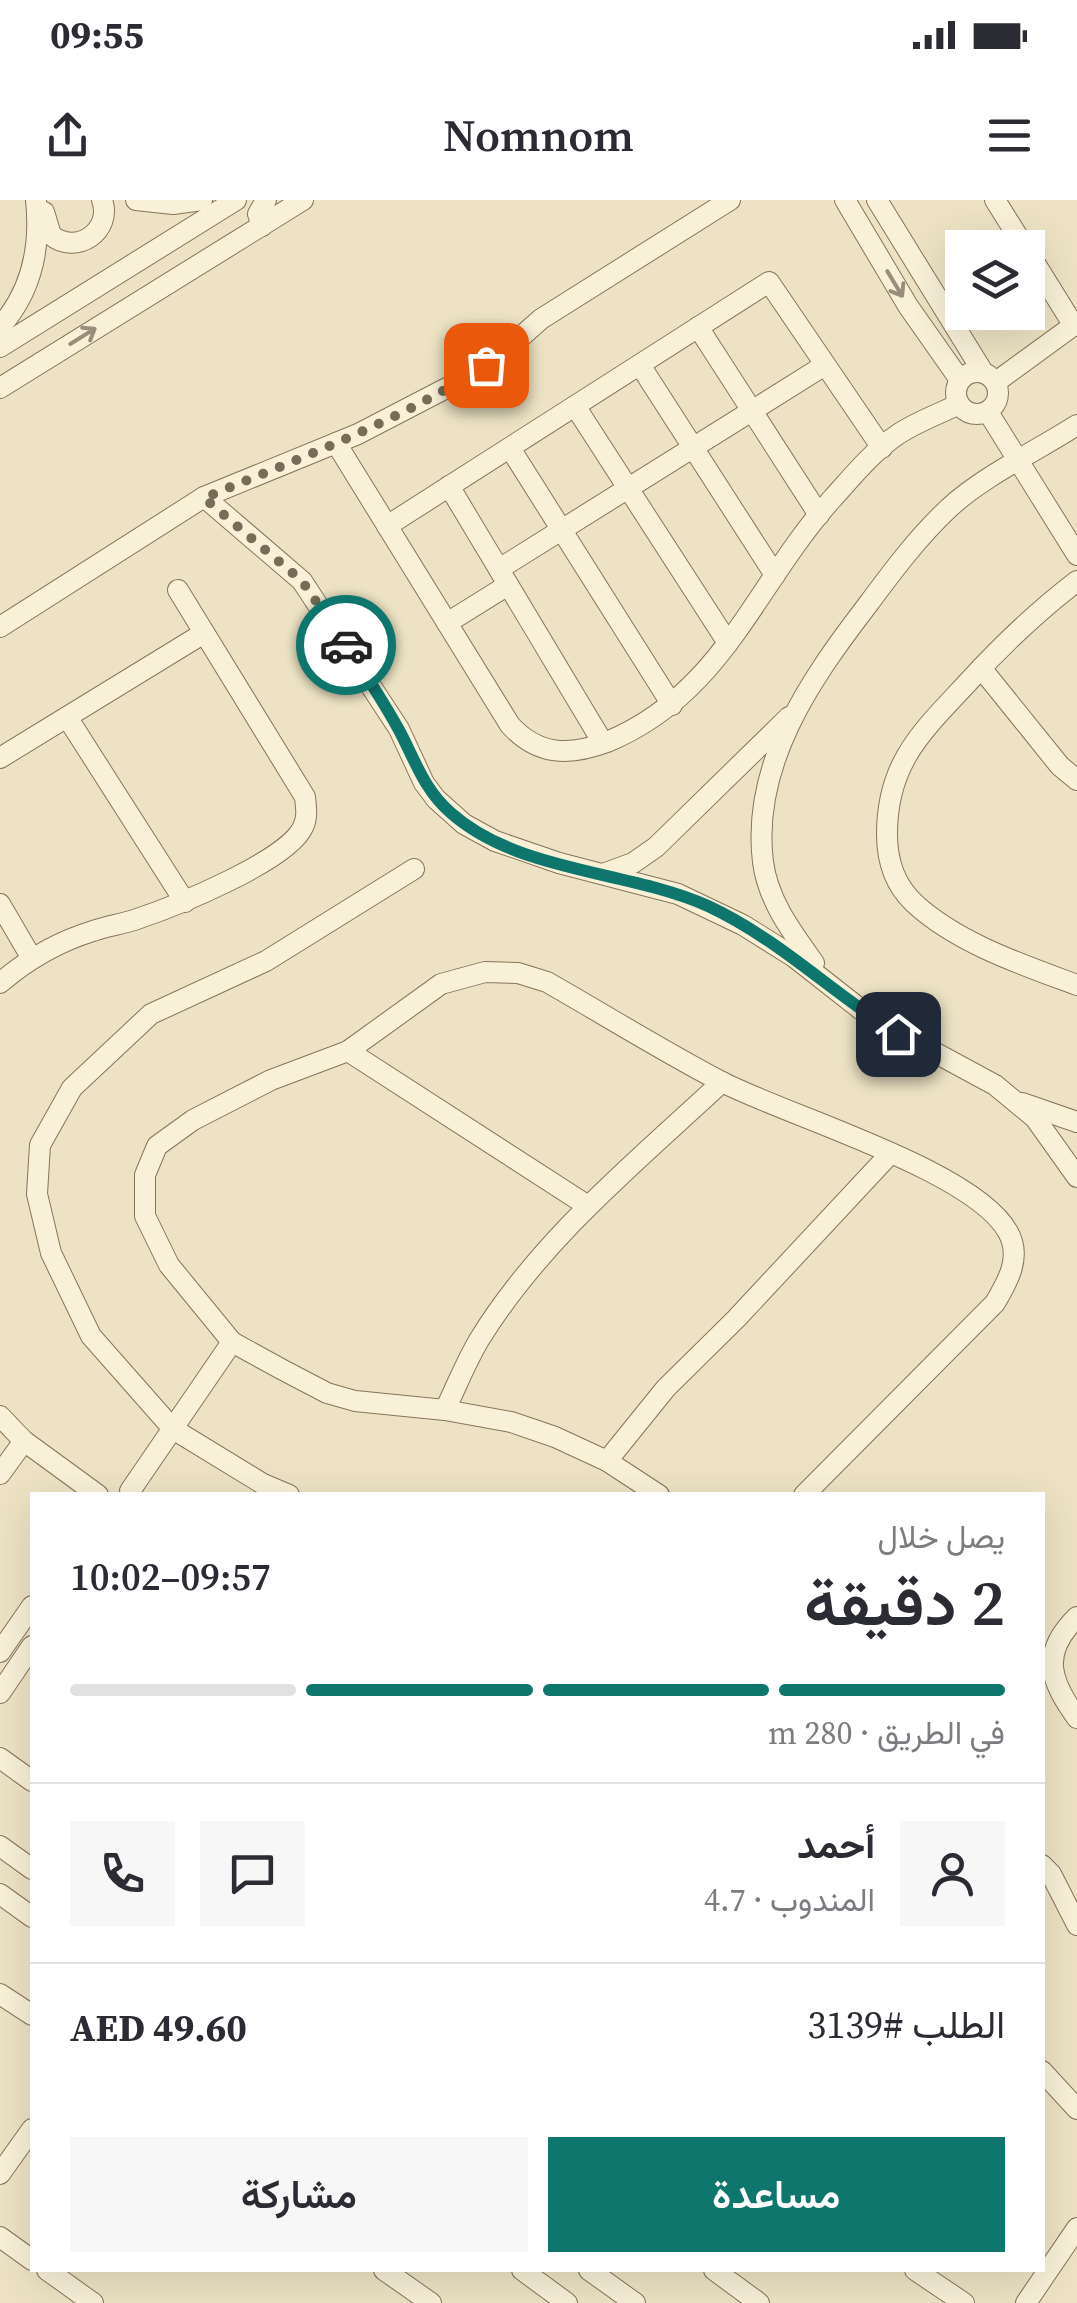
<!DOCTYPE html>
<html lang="ar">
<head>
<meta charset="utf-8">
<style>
	body { margin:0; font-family:"Source Serif 4",Vazirmatn,serif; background:#f7f7f7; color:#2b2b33; direction:rtl; height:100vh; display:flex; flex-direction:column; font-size:38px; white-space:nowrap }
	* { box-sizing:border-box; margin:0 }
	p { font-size:32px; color:#7c7c81 }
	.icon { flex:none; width:55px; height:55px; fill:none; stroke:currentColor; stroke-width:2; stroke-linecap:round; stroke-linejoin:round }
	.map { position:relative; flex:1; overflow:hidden; direction:ltr }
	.details { position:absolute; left:30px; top:1292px; width:1015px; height:780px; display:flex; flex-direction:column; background:#fff; border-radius:0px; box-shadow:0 10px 40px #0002; direction:rtl }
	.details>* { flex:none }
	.fabs { position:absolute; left:945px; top:30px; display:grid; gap:20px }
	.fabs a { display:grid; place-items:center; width:100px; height:100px; border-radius:0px; background:#fff; box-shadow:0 10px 40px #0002; font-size:50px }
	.pin { position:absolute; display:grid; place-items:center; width:85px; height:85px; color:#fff; margin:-42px; border-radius:20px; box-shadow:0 5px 15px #0006 }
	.courier { position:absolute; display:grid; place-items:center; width:100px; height:100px; margin:-50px; border:8px solid #0f766e; border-radius:50%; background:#fff; color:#222; box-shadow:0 2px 12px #0007 }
	.headline em { font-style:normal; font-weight:600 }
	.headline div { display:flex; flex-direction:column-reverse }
	.headline { display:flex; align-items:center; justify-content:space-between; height:170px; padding:0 40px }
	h1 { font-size:65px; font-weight:600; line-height:75px }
	.bar { display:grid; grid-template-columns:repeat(4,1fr); gap:15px 10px; align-content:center; height:120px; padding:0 40px }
	.bar i { height:12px; border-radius:8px; background:#e1e1e2 }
	.bar .on { background:#0f766e }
	.bar p { grid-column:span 4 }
	.line { display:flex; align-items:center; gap:25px; padding:0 40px; border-top:2px solid #e1e1e2 }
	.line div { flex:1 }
	.round { display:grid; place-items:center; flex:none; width:105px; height:105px; border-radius:0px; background:#f7f7f7 }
	.cta { display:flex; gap:20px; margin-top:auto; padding:20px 40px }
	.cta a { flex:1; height:115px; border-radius:0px; background:#0f766e; color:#fff; font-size:40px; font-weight:600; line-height:115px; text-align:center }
	.cta a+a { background:#f7f7f7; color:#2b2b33 }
	.status { display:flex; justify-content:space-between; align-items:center; height:70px; padding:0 50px; background:#fff; direction:ltr }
	.status svg { height:28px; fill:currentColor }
	header { display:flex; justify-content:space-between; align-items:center; height:130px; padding:0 40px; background:#fff; font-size:45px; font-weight:600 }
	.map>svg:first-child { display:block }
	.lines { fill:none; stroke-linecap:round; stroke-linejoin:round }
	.minor-casing { stroke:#87745b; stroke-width:22 }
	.minor { stroke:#f8f0d7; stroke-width:20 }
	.oneway { stroke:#988e7a }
	.done { stroke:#776c58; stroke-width:10; stroke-dasharray:0 18 }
	.route { stroke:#0f766e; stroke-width:12 }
</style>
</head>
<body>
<div class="status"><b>09:55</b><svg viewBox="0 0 49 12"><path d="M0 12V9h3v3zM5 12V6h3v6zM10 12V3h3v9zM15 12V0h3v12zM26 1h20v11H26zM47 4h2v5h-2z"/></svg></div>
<header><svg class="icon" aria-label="menu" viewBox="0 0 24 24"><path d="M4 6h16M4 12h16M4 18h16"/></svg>Nomnom<svg class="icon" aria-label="share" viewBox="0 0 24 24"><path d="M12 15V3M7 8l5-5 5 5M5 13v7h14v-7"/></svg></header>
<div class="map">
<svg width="1077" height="2103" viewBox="0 0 1077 2103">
	<rect width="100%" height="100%" fill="#ede3c4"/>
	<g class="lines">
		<g class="minor-casing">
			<g id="minor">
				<polyline points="136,0 173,4 202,0"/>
				<polyline points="845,0 908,106 960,180"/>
				<polyline points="877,0 983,172"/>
				<polyline points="995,0 1025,48"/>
				<path d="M44 12 51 35C76 56 113 31 102 0"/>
				<polyline points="262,26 258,14 266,0"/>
				<polyline points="1028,52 1074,126"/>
				<path d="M0 127C32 91 41 47 36 0"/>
				<polyline points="698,127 819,315"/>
				<polyline points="0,147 236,0"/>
				<polyline points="640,165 775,375"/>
				<circle cx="977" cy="193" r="21"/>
				<polyline points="996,182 1077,123"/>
				<polyline points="0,188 303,0"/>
				<polyline points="575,206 728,443"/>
				<polyline points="988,212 1077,355"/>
				<path d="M336 243 510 525C538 556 570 556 607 542 723 494 754 386 832 299 852 277 872 252 897 235 916 222 939 214 959 204"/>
				<polyline points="510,248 672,505"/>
				<polyline points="449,286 603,543"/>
				<polyline points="204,297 302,381 399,529 424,583 436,599 464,624 495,641 559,663 678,694 743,725 794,757 873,819 995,885 1035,918 1077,977"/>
				<polyline points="387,326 769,82 882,248"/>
				<polyline points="499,369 825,165"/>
				<path d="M1077 381C1038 411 1004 443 971 479 925 529 887 560 887 634 887 660 895 685 914 703 957 743 1023 765 1077 785"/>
				<polyline points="447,423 508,385"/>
				<polyline points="0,427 204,297 358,234 462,180 505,151 541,119 730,0"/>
				<polyline points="981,468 1060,566 1077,580"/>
				<polyline points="67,517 185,702"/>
				<polyline points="0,558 204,433"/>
				<polyline points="603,674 633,663 656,647 789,517"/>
				<polyline points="0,704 31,757"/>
				<path d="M814 763C792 732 768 701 763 662 751 565 810 480 866 407 892 372 917 338 949 308 982 277 1038 250 1077 225"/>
				<path d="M0 783C28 759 57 742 93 731 107 726 123 724 137 719 173 707 288 661 303 627 308 617 306 608 305 597L178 390"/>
				<polyline points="348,851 588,1006"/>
				<polyline points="1022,903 1077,922"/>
				<path d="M445 1210C456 1187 466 1162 479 1140 541 1039 636 962 722 882"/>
				<polyline points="0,1216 24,1241 98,1295"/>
				<polyline points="607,1261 666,1188 736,1119 889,955"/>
				<polyline points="0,1274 24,1241"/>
				<polyline points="130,1291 232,1142"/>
				<polyline points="289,1295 263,1284 173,1229 91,1136 51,1053 37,994 40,945 72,888 151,814 266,761 414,669"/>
				<path d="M659 1295 607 1261 555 1237 511 1222 445 1210 355 1201 327 1193 283 1170 232 1142 169 1065 145 1016V975L157 946 193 920 271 880 348 851 441 784 485 772 518 773 547 782C605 815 661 850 720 881 787 916 974 970 1008 1032 1022 1057 1008 1081 995 1103L804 1295"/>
				<path d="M1077 1417C1040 1453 1050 1481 1077 1518"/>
				<polyline points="0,1452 32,1406"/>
				<polyline points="0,1493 32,1446"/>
				<polyline points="0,1558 32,1581"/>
				<polyline points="0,1646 32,1669"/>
				<polyline points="1042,1665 1051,1674 1077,1725"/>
				<polyline points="0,1694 32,1717"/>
				<polyline points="0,1794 32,1815"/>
				<polyline points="1042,1871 1077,1909"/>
				<polyline points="0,1974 32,1929"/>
				<polyline points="0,2037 32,2060"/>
				<polyline points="47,2070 93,2103"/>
				<polyline points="384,2070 431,2103"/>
				<polyline points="522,2070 567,2103"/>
				<polyline points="589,2070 635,2103"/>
				<polyline points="714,2070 759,2103"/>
				<polyline points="915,2070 964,2103"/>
				<polyline points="1026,2103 1077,2028"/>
			</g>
		</g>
		<use href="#minor" class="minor"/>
	</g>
	<defs><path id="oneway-shaft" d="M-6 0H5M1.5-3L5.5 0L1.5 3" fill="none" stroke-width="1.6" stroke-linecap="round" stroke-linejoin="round" transform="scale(2.5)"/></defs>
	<g class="oneway">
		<use href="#oneway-shaft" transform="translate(895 84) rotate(59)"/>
		<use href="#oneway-shaft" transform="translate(83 136) rotate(-32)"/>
	</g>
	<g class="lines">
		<path class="done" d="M346 445 302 381 204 298C300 258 398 222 486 165"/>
		<path class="route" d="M346 445C364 472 383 501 399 530 415 560 424 590 451 613 519 673 628 670 708 706 779 739 833 794 898 834"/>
	</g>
</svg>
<div class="fabs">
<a><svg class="icon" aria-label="layers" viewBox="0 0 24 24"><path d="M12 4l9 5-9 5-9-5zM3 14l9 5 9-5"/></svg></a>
</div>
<div class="pin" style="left:486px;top:165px;background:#ea580c"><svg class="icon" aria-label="bag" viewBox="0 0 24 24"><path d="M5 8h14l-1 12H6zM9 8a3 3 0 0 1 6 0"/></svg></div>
<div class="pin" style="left:898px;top:834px;background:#1f2937"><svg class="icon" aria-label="home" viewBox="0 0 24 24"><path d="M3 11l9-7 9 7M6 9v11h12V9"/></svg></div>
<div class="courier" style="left:346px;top:445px"><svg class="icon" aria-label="car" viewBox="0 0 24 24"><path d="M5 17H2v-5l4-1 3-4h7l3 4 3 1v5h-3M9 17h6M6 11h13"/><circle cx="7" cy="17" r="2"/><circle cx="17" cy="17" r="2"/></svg></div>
<section class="details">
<div class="headline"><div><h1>2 دقيقة</h1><p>يصل خلال</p></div><em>09:57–10:02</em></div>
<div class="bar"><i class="on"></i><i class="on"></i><i class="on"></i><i></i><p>في الطريق · 280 m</p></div>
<div class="line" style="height:180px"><a class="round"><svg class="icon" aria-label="person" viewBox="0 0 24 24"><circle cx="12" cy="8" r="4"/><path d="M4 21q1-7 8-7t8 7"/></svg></a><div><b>أحمد</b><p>المندوب · 4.7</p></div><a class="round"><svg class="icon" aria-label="chat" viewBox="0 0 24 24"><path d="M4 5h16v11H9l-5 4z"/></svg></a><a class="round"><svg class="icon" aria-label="phone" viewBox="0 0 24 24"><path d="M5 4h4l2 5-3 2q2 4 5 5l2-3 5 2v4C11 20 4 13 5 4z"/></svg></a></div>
<div class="line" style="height:130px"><div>الطلب #3139</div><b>AED 49.60</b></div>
<div class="cta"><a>مساعدة</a><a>مشاركة</a></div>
</section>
</div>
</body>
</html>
